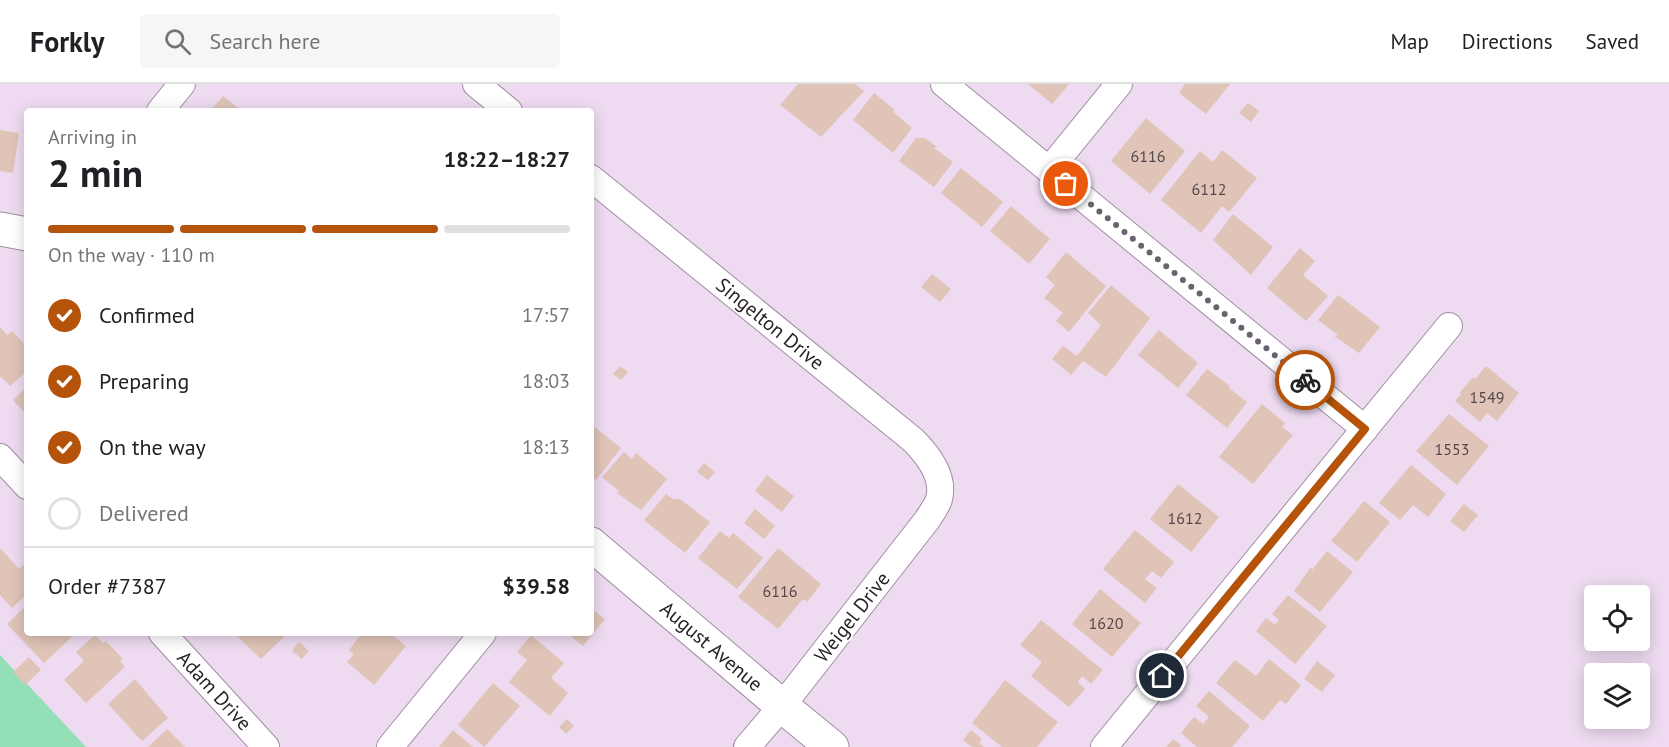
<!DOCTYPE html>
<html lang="en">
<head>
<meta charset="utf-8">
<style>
	body { margin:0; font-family:"PT Sans",sans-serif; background:#f6f6f6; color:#202124; height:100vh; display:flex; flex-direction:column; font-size:22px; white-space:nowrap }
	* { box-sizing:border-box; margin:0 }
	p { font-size:20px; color:#757577 }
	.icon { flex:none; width:33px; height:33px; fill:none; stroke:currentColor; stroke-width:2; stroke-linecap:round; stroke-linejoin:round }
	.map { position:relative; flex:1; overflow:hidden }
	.sheet { position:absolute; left:24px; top:24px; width:570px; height:528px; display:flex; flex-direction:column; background:#fff; border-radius:6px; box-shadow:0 3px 15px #0003 }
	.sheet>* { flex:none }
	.tools { position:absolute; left:1584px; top:501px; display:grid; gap:12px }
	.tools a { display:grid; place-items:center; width:66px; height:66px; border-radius:6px; background:#fff; box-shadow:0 3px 15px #0003; font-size:30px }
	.pin { position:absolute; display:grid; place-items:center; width:51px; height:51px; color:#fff; margin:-26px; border:3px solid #fff; border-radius:50%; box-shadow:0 2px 6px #0007 }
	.courier { position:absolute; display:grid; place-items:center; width:60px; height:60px; margin:-30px; border:4px solid #b45309; border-radius:50%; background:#fff; color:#222; box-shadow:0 2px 8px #0007 }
	.summary em { font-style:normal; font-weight:700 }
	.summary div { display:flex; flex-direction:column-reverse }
	.summary { display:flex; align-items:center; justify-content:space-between; height:102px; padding:0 24px }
	h1 { font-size:39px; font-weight:700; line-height:45px }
	.bar { display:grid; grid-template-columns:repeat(4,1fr); gap:9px 6px; align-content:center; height:72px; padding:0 24px }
	.bar i { height:8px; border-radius:4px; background:#e0e0e0 }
	.bar .selected { background:#b45309 }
	.bar p { grid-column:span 4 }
	.line { display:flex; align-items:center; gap:15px; padding:0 24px; border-top:2px solid #e0e0e0 }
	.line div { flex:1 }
	ol { padding:0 24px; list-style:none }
	li { display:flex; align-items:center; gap:18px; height:66px }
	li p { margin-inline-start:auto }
	li .icon { padding:6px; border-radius:50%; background:#b45309; color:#fff; stroke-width:4 }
	li:last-child { color:#757577 }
	li i { width:33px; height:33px; border:3px solid #e0e0e0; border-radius:50% }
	header { display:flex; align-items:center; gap:36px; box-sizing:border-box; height:84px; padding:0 30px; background:#fff; border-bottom:2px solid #e0e0e0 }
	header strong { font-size:28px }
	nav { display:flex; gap:33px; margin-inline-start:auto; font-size:21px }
	.search { width:420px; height:54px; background:#f6f6f6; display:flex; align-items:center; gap:15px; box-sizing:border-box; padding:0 21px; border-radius:6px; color:#757577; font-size:22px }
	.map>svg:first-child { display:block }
	.green { fill:#93dfb8 }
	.building { fill:#e0c4b8 }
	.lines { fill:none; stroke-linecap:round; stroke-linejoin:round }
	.minor-casing { stroke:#9f8da1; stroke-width:28 }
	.tertiary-casing { stroke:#9f8da1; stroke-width:35 }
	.minor { stroke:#fff; stroke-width:26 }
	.tertiary { stroke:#fff; stroke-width:33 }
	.done { stroke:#6c616e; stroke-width:6; stroke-dasharray:0 10.8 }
	.route { stroke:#b45309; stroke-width:8 }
	.labels { text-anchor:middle; stroke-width:4.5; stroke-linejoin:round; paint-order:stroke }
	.number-label { font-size:16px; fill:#54484b }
	.street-label { font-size:20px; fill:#261f27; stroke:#fff }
</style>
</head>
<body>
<header>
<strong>Forkly</strong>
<div class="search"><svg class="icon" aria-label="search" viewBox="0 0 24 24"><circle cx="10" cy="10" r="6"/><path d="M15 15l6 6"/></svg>Search here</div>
<nav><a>Map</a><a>Directions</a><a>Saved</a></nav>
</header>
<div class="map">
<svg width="1669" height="663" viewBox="0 0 1669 663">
	<rect width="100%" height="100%" fill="#eedbf1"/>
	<polygon class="green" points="0,571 86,663 0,663"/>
	<g class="building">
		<polygon points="798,0 855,0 864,7 821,53 780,21"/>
		<polygon points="1028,0 1069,0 1052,20"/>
		<polygon points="1185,0 1230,0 1206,30 1179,9"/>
		<polygon points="874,9 895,26 893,28 912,44 893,69 853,36"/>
		<polygon points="223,12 242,27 210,27"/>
		<polygon points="1248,19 1259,27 1251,38 1239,29"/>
		<polygon points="1146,34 1185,67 1150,110 1111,77"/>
		<polygon points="0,46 19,49 13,89 0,87"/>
		<polygon points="916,54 925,54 937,63 934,64 953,78 934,103 899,77"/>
		<polygon points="1222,66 1257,94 1229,128 1222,122 1201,149 1161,116 1200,67 1213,78"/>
		<polygon points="961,84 1003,118 982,143 941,109"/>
		<polygon points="1011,122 1050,155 1029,180 990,147"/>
		<polygon points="1233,130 1273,163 1251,191 1213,156"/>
		<polygon points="1300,164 1315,177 1303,191 1328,212 1306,237 1267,204"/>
		<polygon points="1066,168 1106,202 1069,248 1056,237 1063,229 1044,214 1055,201 1046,193"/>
		<polygon points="932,190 951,205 940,218 921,203"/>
		<polygon points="1111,201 1150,234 1106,293 1083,277 1071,291 1052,275 1063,262 1077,272 1101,241 1088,229"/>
		<polygon points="1338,211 1380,243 1359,269 1334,252 1338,251 1318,236"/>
		<polygon points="0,243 7,251 12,247 27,263 27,287 10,302 1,293 0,294"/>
		<polygon points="1159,246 1198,279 1178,304 1138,271"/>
		<polygon points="620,282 628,288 621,296 613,290"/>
		<polygon points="1486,282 1519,309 1497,337 1487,329 1480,338 1455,317 1461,310 1460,308 1473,293 1475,295"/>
		<polygon points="1207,285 1230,302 1229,304 1247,318 1227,344 1186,311"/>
		<polygon points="27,303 27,331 13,316"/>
		<polygon points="1262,320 1285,339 1282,343 1293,351 1253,400 1219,373"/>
		<polygon points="1449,330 1489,362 1457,401 1416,367"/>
		<polygon points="591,340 621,364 596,396 591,392"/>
		<polygon points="624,368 632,375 636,369 667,395 641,426 617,409 619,407 602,393"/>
		<polygon points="704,379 715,388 708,396 697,388"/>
		<polygon points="1411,381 1446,410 1428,433 1413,421 1400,436 1379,419"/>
		<polygon points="767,391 794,412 782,428 755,407"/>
		<polygon points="1178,400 1219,433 1191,468 1150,435"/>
		<polygon points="666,410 673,415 680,415 710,438 685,469 644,436"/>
		<polygon points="1364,417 1390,438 1357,478 1331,457"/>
		<polygon points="1464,420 1478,431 1464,448 1450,437"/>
		<polygon points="755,425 775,442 764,455 744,439"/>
		<polygon points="1135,446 1174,478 1161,494 1152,487 1145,495 1157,504 1145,519 1103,485"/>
		<polygon points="720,447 729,454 733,449 763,474 737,505 698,474"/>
		<polygon points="0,464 19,485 27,478 27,510 12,524 0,511"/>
		<polygon points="778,464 821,500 807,518 803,515 778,545 738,513"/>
		<polygon points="1327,467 1353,488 1320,528 1294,507 1311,483 1312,486"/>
		<polygon points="1100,505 1141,539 1112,573 1072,540"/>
		<polygon points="1288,511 1327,542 1295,580 1256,547 1266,534 1275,541 1279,536 1272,530"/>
		<polygon points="27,521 27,549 76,549 44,579 7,540"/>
		<polygon points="591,524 605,535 583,562 567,549 591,549"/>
		<polygon points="1041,536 1103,586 1091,600 1082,592 1078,598 1085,605 1069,623 1031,592 1042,578 1020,561"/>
		<polygon points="238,549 288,549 261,575 236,551"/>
		<polygon points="362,549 390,549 406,562 374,601 347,578 354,570 349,566"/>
		<polygon points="95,551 103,559 106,557 123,575 120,577 125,583 86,619 64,596 84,577 76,568"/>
		<polygon points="531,551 564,579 551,594 568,609 550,632 509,598 527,576 517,568"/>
		<polygon points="299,558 309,567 302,575 292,567"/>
		<polygon points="29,573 41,586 25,601 13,588"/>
		<polygon points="1269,575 1301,601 1286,620 1280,616 1263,637 1216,599 1235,576 1256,592"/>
		<polygon points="1317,577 1335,591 1322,608 1304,595"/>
		<polygon points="135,595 168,634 142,657 108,620"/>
		<polygon points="1005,596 1058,638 1037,663 1002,663 972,639"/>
		<polygon points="493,599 520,622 484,663 458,641"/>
		<polygon points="1209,607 1250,642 1232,663 1197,663 1181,649 1194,633 1203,640 1209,633 1196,622"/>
		<polygon points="567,635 574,642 566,650 559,643"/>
		<polygon points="167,645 185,663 148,663"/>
		<polygon points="453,646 473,663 439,663"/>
		<polygon points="971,646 982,655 979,659 984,663 972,663 963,656"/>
		<polygon points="1173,655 1181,661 1180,663 1166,663"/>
	</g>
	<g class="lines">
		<g class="minor-casing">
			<g id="minor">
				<polyline points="476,0 509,27"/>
				<polyline points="944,0 1365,345"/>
				<polyline points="160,27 182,0"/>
				<polyline points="1049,86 1119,0"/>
				<path id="s1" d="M591 94 913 356C928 371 945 393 939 415 937 422 931 430 927 436L782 622 747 663"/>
				<polyline points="0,373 27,402"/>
				<path id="s2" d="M162 549 266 663"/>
				<polyline points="390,663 483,549"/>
				<polyline points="1104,663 1449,242"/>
			</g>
		</g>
		<g class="tertiary-casing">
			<g id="tertiary">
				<polyline points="0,145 27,150"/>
				<path id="s3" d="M591 460 782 622 832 663"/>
			</g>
		</g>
		<use href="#minor" class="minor"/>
		<use href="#tertiary" class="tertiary"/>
	</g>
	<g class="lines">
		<polyline class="done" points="1066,100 1305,296"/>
		<polyline class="route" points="1162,592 1365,345 1305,296"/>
	</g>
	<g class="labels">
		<g class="number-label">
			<text x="1148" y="78">6116</text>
			<text x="1209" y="111">6112</text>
			<text x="1487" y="319">1549</text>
			<text x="1452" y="371">1553</text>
			<text x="1185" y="440">1612</text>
			<text x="780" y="513">6116</text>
			<text x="1106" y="545">1620</text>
		</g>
		<g class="street-label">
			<text dy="7" stroke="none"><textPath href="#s1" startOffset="231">Singelton Drive</textPath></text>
			<text transform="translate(852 533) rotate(-52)" y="7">Weigel Drive</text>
			<text dy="7" stroke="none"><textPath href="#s3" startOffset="158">August Avenue</textPath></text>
			<text dy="7" stroke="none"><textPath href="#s2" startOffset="78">Adam Drive</textPath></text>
		</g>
	</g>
</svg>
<div class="tools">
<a><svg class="icon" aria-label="locate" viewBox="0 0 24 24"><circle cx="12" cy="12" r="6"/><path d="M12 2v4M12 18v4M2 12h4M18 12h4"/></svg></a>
<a><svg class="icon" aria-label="layers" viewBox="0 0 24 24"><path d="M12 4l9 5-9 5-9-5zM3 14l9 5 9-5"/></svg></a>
</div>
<div class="pin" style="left:1066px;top:100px;background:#ea580c"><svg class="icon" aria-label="bag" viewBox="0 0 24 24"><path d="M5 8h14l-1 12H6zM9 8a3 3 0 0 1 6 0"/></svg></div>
<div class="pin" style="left:1162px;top:592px;background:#1f2937"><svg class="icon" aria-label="home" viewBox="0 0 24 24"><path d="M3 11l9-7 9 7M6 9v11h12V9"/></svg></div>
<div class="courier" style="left:1305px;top:296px"><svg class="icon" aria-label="bike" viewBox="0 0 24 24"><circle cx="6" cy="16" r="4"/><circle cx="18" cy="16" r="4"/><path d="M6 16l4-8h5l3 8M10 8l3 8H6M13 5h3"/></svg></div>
<section class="sheet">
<div class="summary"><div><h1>2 min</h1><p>Arriving in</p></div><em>18:22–18:27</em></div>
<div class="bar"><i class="selected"></i><i class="selected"></i><i class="selected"></i><i></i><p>On the way · 110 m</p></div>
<ol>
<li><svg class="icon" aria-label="check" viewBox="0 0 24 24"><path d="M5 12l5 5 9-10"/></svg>Confirmed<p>17:57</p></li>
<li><svg class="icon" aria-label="check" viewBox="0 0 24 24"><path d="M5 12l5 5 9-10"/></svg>Preparing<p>18:03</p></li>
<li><svg class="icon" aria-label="check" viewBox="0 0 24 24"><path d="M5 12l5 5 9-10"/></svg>On the way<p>18:13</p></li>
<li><i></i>Delivered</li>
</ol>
<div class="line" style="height:78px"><div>Order #7387</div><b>$39.58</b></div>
</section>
</div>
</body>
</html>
